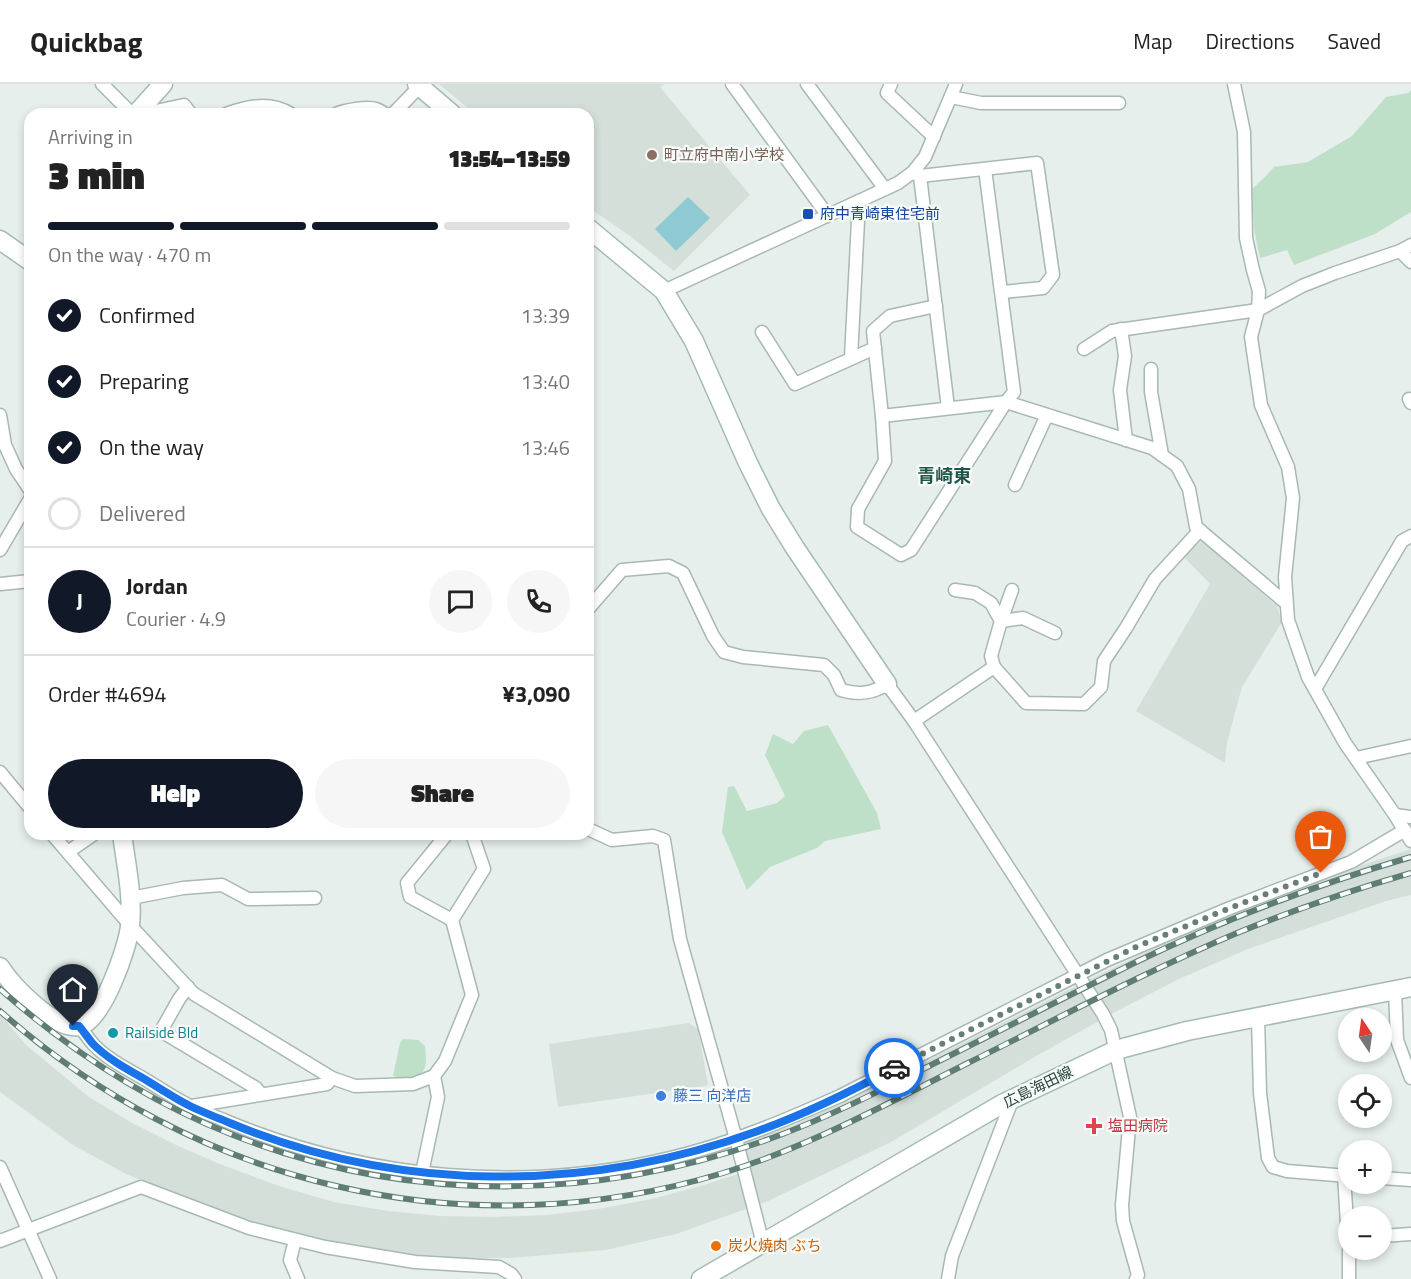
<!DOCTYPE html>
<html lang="en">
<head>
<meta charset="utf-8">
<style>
	body { margin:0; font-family:"Titillium Web","Noto Sans JP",sans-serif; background:#f6f6f6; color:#222; height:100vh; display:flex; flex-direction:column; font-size:22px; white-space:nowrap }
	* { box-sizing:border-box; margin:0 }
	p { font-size:20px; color:#767676 }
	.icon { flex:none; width:33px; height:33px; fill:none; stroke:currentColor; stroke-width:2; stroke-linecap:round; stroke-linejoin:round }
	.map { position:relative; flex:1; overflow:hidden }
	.drawer { position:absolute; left:24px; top:24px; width:570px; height:732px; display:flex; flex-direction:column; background:#fff; border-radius:18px; box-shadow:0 3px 9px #0003 }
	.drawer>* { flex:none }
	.needle { width:39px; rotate:347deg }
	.fabs { position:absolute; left:1338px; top:924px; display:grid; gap:12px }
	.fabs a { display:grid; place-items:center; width:54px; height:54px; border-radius:50%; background:#fff; box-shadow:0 3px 9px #0003; font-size:30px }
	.pin { position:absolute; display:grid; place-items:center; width:51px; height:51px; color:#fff; margin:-62px -26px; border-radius:50% 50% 50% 0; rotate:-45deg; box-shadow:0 0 6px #0007 }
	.pin .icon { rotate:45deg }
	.courier { position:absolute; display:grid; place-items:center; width:60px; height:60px; margin:-30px; border:4px solid #1a73e8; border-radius:50%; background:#fff; color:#222; box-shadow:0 2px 8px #0007 }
	.headline em { font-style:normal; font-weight:800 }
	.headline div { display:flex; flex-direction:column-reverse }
	.headline { display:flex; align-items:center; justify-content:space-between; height:102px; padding:0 24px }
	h1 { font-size:39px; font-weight:800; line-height:45px }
	.bar { display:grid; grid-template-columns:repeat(4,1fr); gap:9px 6px; align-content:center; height:72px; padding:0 24px }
	.bar i { height:8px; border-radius:4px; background:#e0e0e0 }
	.bar .active { background:#111827 }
	.bar p { grid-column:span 4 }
	.line { display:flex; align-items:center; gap:15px; padding:0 24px; border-top:2px solid #e0e0e0 }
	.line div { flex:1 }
	.round { display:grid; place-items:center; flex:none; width:63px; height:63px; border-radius:32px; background:#f6f6f6 }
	ol { padding:0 24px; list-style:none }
	li { display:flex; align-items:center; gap:18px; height:66px }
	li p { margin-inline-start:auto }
	li .icon { padding:6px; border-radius:50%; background:#111827; color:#fff; stroke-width:4 }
	li:last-child { color:#767676 }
	li i { width:33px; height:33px; border:3px solid #e0e0e0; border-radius:50% }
	.button { display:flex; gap:12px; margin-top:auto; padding:12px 24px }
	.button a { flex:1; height:69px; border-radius:36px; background:#111827; color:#fff; font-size:24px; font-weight:800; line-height:69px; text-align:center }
	.button a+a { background:#f6f6f6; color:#222 }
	header { display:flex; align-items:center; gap:36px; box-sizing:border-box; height:84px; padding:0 30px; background:#fff; border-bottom:2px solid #e0e0e0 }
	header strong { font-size:28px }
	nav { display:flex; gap:33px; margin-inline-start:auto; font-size:21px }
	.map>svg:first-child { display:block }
	.built { fill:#d4dfda }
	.green { fill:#bfe0c8 }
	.water { fill:#8ec9d4 }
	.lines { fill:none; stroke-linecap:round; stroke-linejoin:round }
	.street-casing { stroke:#a8b8b2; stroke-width:15 }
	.secondary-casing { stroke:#a4bbb3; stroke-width:21 }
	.street { stroke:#fff; stroke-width:12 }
	.secondary { stroke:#fff; stroke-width:18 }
	.rail-casing { stroke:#5f7d75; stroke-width:6 }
	.rail { stroke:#f7fbf9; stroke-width:4; stroke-dasharray:11; stroke-linecap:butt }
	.done { stroke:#687f78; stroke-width:6; stroke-dasharray:0 10.8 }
	.route { stroke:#1a73e8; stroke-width:8 }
	.education-dot { fill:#8d6e63; stroke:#f7fbf9; stroke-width:2 }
	.transit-dot { fill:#1a4fb4; stroke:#f7fbf9; stroke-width:2 }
	.culture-dot { fill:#0f9aa8; stroke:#f7fbf9; stroke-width:2 }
	.shop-dot { fill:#3f7fe0; stroke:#f7fbf9; stroke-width:2 }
	.health-dot { fill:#e0444e; stroke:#f7fbf9; stroke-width:2 }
	.food-dot { fill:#e8710a; stroke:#f7fbf9; stroke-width:2 }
	.labels { text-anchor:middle; stroke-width:4.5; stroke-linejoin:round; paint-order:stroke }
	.education-label { font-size:15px; fill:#785e54; stroke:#f7fbf9; text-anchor:start }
	.transit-label { font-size:15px; fill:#164399; stroke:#f7fbf9; text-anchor:start }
	.culture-label { font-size:15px; fill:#0d838f; stroke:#f7fbf9; text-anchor:start }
	.street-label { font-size:15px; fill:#24423a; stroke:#f7fbf9 }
	.shop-label { font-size:15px; fill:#366cbe; stroke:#f7fbf9; text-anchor:start }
	.health-label { font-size:15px; fill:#be3a42; stroke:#f7fbf9; text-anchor:start }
	.food-label { font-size:15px; fill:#c56008; stroke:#f7fbf9; text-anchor:start }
	.quarter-label { font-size:18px; font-weight:bold; fill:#1f5548; stroke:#f7fbf9 }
</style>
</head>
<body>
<header>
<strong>Quickbag</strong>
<nav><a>Map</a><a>Directions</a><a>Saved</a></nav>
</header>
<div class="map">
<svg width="1411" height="1195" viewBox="0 0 1411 1195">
	<rect width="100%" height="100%" fill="#e6efeb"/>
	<g class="built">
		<polygon points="439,0 665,0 660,3 750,111 674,187 630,152 588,123 588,30 475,30"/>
		<polygon points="1202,457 1277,522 1282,538 1242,603 1227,659 1225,679 1136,627 1210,500 1183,472"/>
		<polygon points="1411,765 1411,811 1386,817 1248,865 1179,895 1115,928 1038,971 891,1058 768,1117 676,1150 606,1166 510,1174 440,1174 380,1169 326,1159 268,1144 219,1127 126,1090 73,1061 0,1008 0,930 25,960 89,1013 132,1039 174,1060 217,1079 282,1103 334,1118 388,1127 440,1132 493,1133 547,1131 598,1125 652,1115 704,1101 750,1086 744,1058 791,1042 851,1015 1088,896 1163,860 1232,829 1329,792"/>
		<polygon points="689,939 698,945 708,1000 706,1002 558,1023 549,960"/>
	</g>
	<g class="green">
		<polygon points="1411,6 1411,128 1375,150 1294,181 1287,166 1260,174 1254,145 1252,105 1264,94 1274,83 1308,78 1352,52 1386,13 1408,9"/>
		<polygon points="828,641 877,729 881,745 825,757 817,764 770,783 747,806 722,748 728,703 734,702 747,727 777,719 785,712 765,671 773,650 793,660 804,647"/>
		<path d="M403 955 418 956 425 962C426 974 428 982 420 992L400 994 393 992 400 959Z"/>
	</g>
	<polygon class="water" points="688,113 710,134 676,167 655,145"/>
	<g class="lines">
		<g class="street-casing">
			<g id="street">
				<polyline points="102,0 132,30"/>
				<polyline points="732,0 828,132"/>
				<polyline points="807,0 885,105"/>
				<polyline points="891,0 887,9 934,53"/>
				<polyline points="1234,0 1244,48 1246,154 1253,186 1259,207 1258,226 1251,253 1261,321 1288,383 1293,414 1285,493 1288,536 1308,593 1345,659 1395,731 1411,757"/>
				<polyline points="951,13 981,19 1119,19"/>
				<polyline points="141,24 151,28 184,21 191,30"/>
				<path d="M226 30C248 22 270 17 291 30"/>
				<path d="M336 30C344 26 368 22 376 25 380 26 382 28 385 30"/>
				<polyline points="393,30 419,3"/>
				<polyline points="913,89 920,92 948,324"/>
				<polyline points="920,92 1037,79 1053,191 1043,204 1002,208"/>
				<polyline points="1400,167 1411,178"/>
				<polyline points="664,207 898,99 913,88 925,73 956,0"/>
				<polyline points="936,222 890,232 873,247 882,332 885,377 858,425 857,443 901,471 911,466 1006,318 1014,308 985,85"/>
				<polyline points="1121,245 1125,272 1120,306 1126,356"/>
				<polyline points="762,248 795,300 875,264"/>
				<polyline points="1084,265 1112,247 1258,226 1302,202 1335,189 1400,167 1411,161"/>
				<polyline points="851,274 859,117"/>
				<polyline points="1151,285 1151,308 1162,371"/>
				<polyline points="1409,315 1411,319"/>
				<polyline points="0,331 5,361 16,385 30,406"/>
				<polyline points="882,332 1006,318 1152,364 1177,382 1189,405 1196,443 1286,519"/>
				<polyline points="1015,401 1047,331"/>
				<polyline points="0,466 30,415"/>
				<polyline points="0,500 30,497"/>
				<polyline points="955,506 975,509 991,519 1001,537 991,572 994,583"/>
				<polyline points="1012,506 1001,537 1023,534 1055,549"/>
				<path d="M588 525 622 486 669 482 683 489 713 552 724 568 743 573 824 581 834 591 841 606C858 611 872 610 887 600L914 637 1103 930 1111 946 1130 1033 1122 1121 1123 1137 1138 1191 1136 1195"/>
				<polyline points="1315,605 1402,457 1411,452"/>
				<polyline points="914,637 994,583 1026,619 1084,620 1101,603 1104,577 1126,544 1155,495 1200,446"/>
				<polyline points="1356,674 1411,662"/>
				<polyline points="0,688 30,724"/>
				<polyline points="1395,731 1411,733"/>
				<polyline points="588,745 612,756 653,752 664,756 680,855 736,1055 763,1160"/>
				<polyline points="52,750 130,841 194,910 332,994 355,1002 413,1000 434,992 445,977 472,911 452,836 484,785 472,750"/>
				<polyline points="447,750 407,799 410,813 452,836"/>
				<polyline points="68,768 94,750"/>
				<polyline points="131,814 183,804 222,801 248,815 315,814"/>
				<polyline points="188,903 179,915 161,947 256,1004 261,1010"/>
				<polyline points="1395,906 1397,956 1411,994"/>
				<polyline points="1258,933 1260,1009 1268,1074 1273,1083 1287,1087 1348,1092"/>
				<path d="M79 942C84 948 88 954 93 960 106 974 125 984 141 993 158 1003 175 1015 192 1023 203 1028 214 1032 226 1037 367 1096 525 1110 674 1073 732 1059 786 1036 840 1012L1107 876 1230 824 1351 778 1405 746"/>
				<polyline points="192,1022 327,1000 332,994"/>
				<polyline points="0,1083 50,1195"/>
				<polyline points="422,1089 438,1013 434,992"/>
				<polyline points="1344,1091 1348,1156"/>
				<polyline points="1382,1094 1411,1096"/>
				<polyline points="1382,1152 1411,1150"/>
				<polyline points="295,1156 290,1176 298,1195"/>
				<polyline points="0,1157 141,1103 249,1144 325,1163 415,1178 499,1183 511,1190 515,1195"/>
				<polyline points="1349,1166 1349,1195"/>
				<polyline points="948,1195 952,1172 1013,1014"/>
			</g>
		</g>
		<g class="secondary-casing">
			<g id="secondary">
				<polyline points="417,0 452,30"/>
				<polyline points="136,30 163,0"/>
				<polyline points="588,144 664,207 694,257 748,379 771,425 795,464 887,600"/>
				<polyline points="0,156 30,177"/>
				<path d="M0 883C12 902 54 946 79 942 102 938 128 863 130 842 133 811 126 780 122 750"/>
				<polyline points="701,1195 1002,1020 1116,966 1187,947 1411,903"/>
			</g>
		</g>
		<use href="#street" class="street"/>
		<use href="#secondary" class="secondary"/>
		<g class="rail-casing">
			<g id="rail">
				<path d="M0 905C69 966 147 1017 233 1051 410 1121 602 1118 780 1051 833 1031 883 1005 933 980 999 947 1065 913 1132 880 1222 836 1315 801 1411 773"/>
				<path d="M0 927C96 1012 211 1073 336 1102 464 1132 598 1127 723 1089 809 1063 888 1019 968 979 1057 935 1145 888 1237 849 1294 826 1352 806 1411 789"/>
			</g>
		</g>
		<use href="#rail" class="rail"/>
	</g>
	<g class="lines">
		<polyline class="done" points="894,984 1138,862 1230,824 1321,789"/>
		<path class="route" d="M73 942H79C84 948 88 954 93 960 107 974 125 984 141 993 158 1003 175 1015 192 1023 205 1029 218 1034 230 1039 399 1109 587 1109 758 1047 805 1030 850 1008 894 984"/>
	</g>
	<circle class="education-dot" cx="652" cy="71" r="6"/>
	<rect class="transit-dot" x="802" y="124" width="12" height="12" rx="3"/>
	<circle class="culture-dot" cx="113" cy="949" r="6"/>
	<circle class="shop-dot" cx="661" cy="1012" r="6"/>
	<path class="health-dot" d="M1091 1033h6v6h6v6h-6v6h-6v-6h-6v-6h6z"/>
	<circle class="food-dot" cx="716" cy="1162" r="6"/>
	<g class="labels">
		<g class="education-label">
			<text x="664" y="76">町立府中南小学校</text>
		</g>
		<g class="transit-label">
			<text x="820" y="135">府中青崎東住宅前</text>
		</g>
		<g class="culture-label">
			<text x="125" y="954">Railside Bld</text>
		</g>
		<g class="street-label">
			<text transform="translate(1038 1003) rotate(-26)" y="5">広島海田線</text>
		</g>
		<g class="shop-label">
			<text x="673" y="1017">藤三 向洋店</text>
		</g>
		<g class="health-label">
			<text x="1108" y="1047">塩田病院</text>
		</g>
		<g class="food-label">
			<text x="728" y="1167">炭火焼肉 ぶち</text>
		</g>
		<g class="quarter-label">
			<text x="944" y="398">青崎東</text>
		</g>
	</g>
</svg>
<div class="fabs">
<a><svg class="needle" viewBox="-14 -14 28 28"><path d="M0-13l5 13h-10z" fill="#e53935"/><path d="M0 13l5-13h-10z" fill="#767676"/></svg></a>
<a><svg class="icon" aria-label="locate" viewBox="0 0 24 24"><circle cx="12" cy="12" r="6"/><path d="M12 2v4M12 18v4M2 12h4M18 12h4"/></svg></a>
<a>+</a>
<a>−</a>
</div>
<div class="pin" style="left:1321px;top:789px;background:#ea580c"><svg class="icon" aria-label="bag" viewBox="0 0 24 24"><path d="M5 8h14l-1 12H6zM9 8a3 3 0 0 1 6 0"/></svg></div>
<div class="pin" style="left:73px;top:942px;background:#1f2937"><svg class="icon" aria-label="home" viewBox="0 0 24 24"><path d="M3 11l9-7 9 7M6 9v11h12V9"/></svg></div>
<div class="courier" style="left:894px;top:984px"><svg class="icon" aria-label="car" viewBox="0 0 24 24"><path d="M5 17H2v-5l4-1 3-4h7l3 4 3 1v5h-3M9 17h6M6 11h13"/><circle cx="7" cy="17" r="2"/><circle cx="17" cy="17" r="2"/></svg></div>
<section class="drawer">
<div class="headline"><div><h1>3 min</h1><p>Arriving in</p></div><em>13:54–13:59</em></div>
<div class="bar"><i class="active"></i><i class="active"></i><i class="active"></i><i></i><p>On the way · 470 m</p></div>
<ol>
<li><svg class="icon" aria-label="check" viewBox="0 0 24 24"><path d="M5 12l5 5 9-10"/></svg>Confirmed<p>13:39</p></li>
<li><svg class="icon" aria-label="check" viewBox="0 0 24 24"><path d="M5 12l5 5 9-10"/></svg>Preparing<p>13:40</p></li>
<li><svg class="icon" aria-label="check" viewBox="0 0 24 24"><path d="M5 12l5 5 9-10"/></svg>On the way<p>13:46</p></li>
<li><i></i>Delivered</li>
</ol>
<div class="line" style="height:108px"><b class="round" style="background:#111827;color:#fff">J</b><div><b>Jordan</b><p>Courier · 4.9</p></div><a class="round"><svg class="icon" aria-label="chat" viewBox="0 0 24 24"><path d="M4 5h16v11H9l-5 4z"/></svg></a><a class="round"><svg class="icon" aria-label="phone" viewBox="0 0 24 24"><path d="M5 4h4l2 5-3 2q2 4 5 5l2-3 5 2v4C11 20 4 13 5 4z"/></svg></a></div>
<div class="line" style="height:78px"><div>Order #4694</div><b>¥3,090</b></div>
<div class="button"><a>Help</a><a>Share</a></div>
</section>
</div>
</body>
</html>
